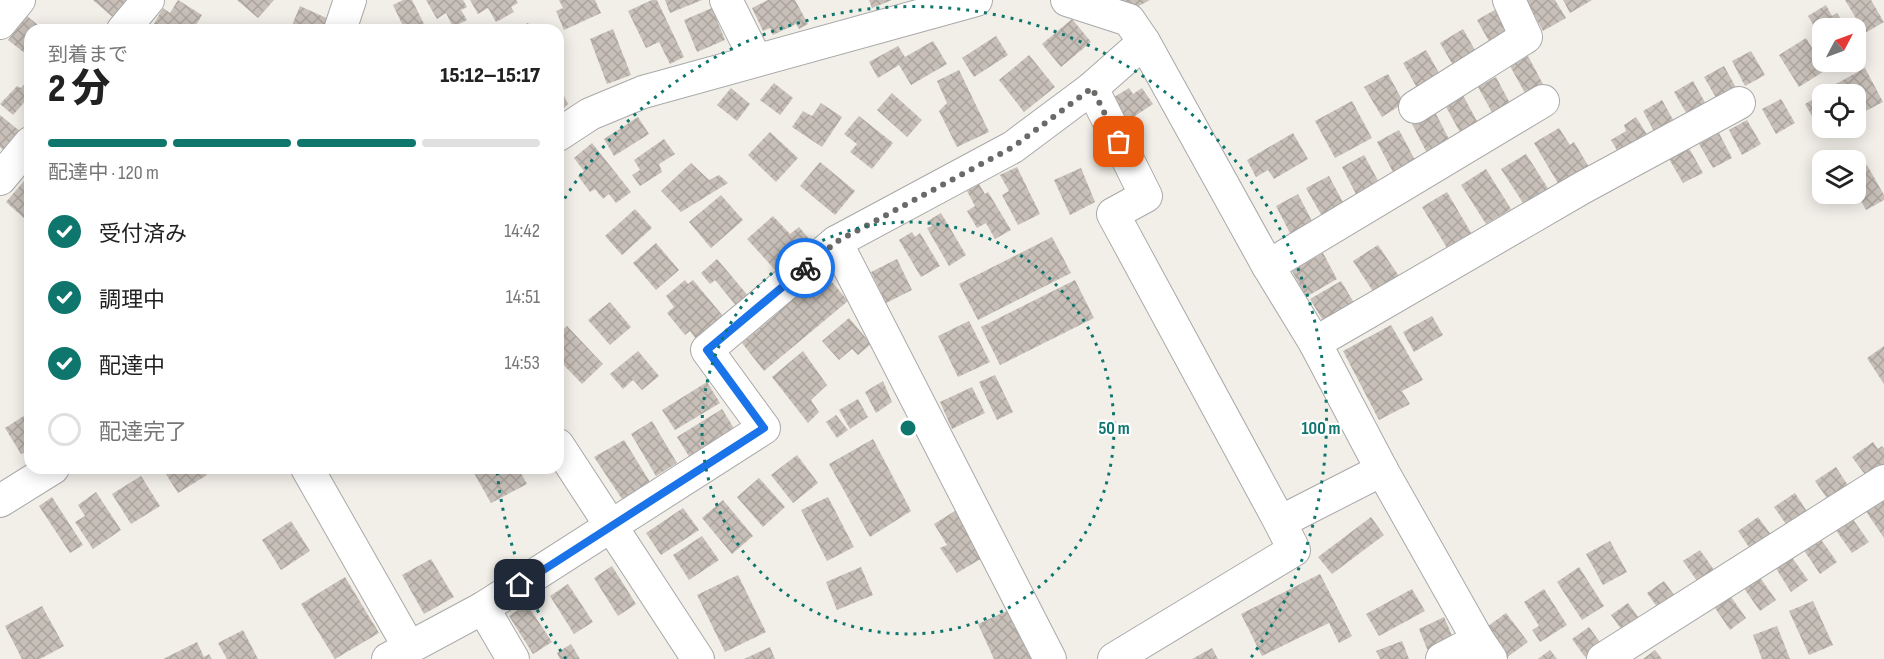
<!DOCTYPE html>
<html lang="ja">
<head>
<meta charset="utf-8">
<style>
	body { margin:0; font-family:"Sofia Sans Condensed","Noto Sans JP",sans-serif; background:#f6f6f6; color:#222; height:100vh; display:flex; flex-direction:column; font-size:22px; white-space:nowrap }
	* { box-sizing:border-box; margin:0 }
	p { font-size:20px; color:#767676 }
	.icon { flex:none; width:33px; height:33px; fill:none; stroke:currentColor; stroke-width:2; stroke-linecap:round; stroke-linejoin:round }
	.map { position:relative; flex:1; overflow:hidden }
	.panel { position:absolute; left:24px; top:24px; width:540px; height:450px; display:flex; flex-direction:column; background:#fff; border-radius:18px; box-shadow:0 3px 15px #0003 }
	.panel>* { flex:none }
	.needle { width:39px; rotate:49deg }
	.tools { position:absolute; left:1812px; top:18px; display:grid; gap:12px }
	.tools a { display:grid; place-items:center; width:54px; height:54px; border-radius:12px; background:#fff; box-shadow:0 3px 15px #0003; font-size:30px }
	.pin { position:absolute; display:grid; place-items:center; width:51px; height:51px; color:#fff; margin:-26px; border-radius:12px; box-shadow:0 3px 9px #0006 }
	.courier { position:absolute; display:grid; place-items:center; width:60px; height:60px; margin:-30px; border:4px solid #1a73e8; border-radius:50%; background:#fff; color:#222; box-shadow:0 2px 8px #0007 }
	.summary em { font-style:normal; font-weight:800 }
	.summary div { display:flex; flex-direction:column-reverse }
	.summary { display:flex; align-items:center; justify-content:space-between; height:102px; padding:0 24px }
	h1 { font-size:39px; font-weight:800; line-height:45px }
	.bar { display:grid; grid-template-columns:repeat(4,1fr); gap:9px 6px; align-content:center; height:72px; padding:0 24px }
	.bar i { height:8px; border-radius:4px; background:#e0e0e0 }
	.bar .active { background:#0f766e }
	.bar p { grid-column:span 4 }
	ol { padding:0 24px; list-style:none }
	li { display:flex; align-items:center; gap:18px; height:66px }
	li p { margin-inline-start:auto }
	li .icon { padding:6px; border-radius:50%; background:#0f766e; color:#fff; stroke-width:4 }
	li:last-child { color:#767676 }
	li i { width:33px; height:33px; border:3px solid #e0e0e0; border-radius:50% }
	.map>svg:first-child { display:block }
	.building { fill:url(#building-cross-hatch) }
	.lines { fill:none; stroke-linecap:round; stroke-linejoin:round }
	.minor-casing { stroke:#a9a9a9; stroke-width:34 }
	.minor { stroke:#fff; stroke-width:32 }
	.done { stroke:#6b6a68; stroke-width:6; stroke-dasharray:0 10.8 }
	.route { stroke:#1a73e8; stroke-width:8 }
	.ring { fill:none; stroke:#0f766e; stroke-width:3; stroke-dasharray:3 6 }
	.centre { fill:#0f766e; stroke:#fff; stroke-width:3 }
	.ring-label { font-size:18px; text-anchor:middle; font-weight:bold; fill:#0f766e; stroke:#fff; stroke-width:4.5; stroke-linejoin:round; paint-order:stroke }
</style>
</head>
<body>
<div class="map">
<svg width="1884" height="659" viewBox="0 0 1884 659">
	<defs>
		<pattern id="building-cross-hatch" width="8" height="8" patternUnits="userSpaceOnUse" patternTransform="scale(1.5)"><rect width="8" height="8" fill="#c7bfb8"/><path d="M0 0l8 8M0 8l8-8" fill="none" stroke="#aba49e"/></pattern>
	</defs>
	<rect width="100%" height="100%" fill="#f2efe9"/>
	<g class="building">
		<polygon points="93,0 133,0 116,20"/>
		<polygon points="178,0 202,15 193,30 151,29 163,8 170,13"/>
		<polygon points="237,0 274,0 258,18"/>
		<polygon points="403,0 412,0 427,30 405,30 393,5"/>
		<polygon points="426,0 463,0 467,7 461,10 467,20 453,27 446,13 437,19"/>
		<polygon points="470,0 516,0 518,3 511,7 514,12 496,22 488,8 478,14"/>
		<polygon points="559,0 595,0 601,13 564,30 556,11 563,8"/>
		<polygon points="652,0 657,0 684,57 670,64 659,42 646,48 628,11"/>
		<polygon points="665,0 702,0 670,13"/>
		<polygon points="768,0 795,0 808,24 799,29 796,24 773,35 770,28 763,31 752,8"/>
		<polygon points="869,0 892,0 872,8"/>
		<polygon points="1116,0 1150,0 1135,8 1129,2 1120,7"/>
		<polygon points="1526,0 1555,0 1566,18 1543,31"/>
		<polygon points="1563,0 1592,0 1570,13"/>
		<polygon points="1845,0 1871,0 1884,22 1865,33"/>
		<polygon points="1826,5 1832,16 1837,13 1847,28 1822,28 1822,37 1821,38 1808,16"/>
		<polygon points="300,6 333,21 329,30 290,30"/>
		<polygon points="1500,7 1517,36 1494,50 1477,20"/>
		<polygon points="712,8 725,40 697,52 684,20"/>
		<polygon points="27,16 44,30 30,30 30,49 26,54 8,40"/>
		<polygon points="1072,19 1091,42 1061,67 1042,44"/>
		<polygon points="528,23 532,30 513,30"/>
		<polygon points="613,29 631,75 607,84 590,39"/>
		<polygon points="1463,29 1480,59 1457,72 1440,43"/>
		<polygon points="996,36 1008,55 974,77 962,58"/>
		<polygon points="1806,38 1826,70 1799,87 1779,55"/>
		<polygon points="933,41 947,64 911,85 899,65 878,78 869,62 898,46 905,57"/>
		<polygon points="1426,50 1443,80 1420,93 1403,63"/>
		<polygon points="1751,51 1765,75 1745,86 1732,61"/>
		<polygon points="1029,55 1055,87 1024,112 999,80"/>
		<polygon points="1528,56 1544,86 1526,95 1510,66"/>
		<polygon points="1724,66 1738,91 1718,101 1704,77"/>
		<polygon points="1865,68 1883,102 1856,116 1856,94 1839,94 1834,85"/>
		<polygon points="959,70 989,132 957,147 939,111 947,103 937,81"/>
		<polygon points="1388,74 1404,103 1382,117 1364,87"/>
		<polygon points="1496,77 1512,107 1494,116 1478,87"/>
		<polygon points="30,78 30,100 28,98 13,115 0,104 17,86 21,88"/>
		<polygon points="1693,81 1707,106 1688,116 1674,92"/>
		<polygon points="774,83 793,98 780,115 760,100"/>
		<polygon points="558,84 568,104 558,113"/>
		<polygon points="731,88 750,104 737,121 717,105"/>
		<polygon points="1129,88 1133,94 1142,88 1153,104 1126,122 1111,99"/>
		<polygon points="892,93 922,120 907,137 877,110"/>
		<polygon points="1822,94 1822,128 1841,128 1824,137 1805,104"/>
		<polygon points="1463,95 1479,125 1461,134 1445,105"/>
		<polygon points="1781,99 1795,123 1776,134 1762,109"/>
		<polygon points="1662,100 1676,125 1656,135 1643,111"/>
		<polygon points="1352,101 1372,138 1335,158 1315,121"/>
		<polygon points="821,103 842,117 822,147 792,127 803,111 812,116"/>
		<polygon points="1435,112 1451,143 1428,155 1412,124"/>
		<polygon points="0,115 21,132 5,152 0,147"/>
		<polygon points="859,116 893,143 872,169 850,152 857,144 844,134"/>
		<polygon points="638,117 649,134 614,156 604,139"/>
		<polygon points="1636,117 1651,141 1622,159 1611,140 1626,131 1624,125"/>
		<polygon points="1747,120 1761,144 1742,155 1729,130"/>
		<polygon points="1559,128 1570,145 1574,142 1589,167 1559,185 1534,143"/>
		<polygon points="1399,130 1415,160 1393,172 1377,142"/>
		<polygon points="770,132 798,158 776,182 748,155"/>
		<polygon points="1293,133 1308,159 1274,179 1268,170 1256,177 1247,160"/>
		<polygon points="1719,133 1732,158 1713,168 1699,144"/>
		<polygon points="664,139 675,154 659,164 662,172 640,186 632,175 640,170 634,160"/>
		<polygon points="592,143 631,192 616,203 609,194 603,199 595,189 590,192 578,176 584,171 574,158"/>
		<polygon points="1689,148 1703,173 1683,183 1669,159"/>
		<polygon points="1526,154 1551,193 1527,209 1501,169"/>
		<polygon points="1364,155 1381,186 1358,198 1342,167"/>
		<polygon points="820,162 855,191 835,215 800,186"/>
		<polygon points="691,163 709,180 719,175 728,183 681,212 661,191"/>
		<polygon points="1867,165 1884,195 1884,200 1866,210 1856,191 1856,172"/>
		<polygon points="1017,167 1040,214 1018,225 1002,195 1009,191 1000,175"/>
		<polygon points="1081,168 1095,202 1070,215 1054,180"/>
		<polygon points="1486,169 1511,209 1486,224 1461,185"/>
		<polygon points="30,174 30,213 25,219 6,202"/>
		<polygon points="1329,176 1345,206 1323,218 1306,188"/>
		<polygon points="979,184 985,194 988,192 1011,230 995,239 986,223 977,228 967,211 975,206 967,191"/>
		<polygon points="1447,192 1473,236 1449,251 1422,207"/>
		<polygon points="1298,194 1314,225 1292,237 1276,206"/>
		<polygon points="721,195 743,220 711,248 689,222"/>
		<polygon points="635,209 652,228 622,255 605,236"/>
		<polygon points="941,213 966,255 949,266 927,228 932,226 928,221"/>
		<polygon points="773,216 790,234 799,227 811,241 777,272 747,239"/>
		<polygon points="912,232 915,237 920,233 940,266 921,277 899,240"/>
		<polygon points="1052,237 1071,273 978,320 959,284"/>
		<polygon points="656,243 679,270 656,290 633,263"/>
		<polygon points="1378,245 1401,279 1376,296 1353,261"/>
		<polygon points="1323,253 1337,279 1306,297 1292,271"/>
		<polygon points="717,259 750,298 738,308 715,280 710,284 701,273"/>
		<polygon points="897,259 912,290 886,303 871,272"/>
		<polygon points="810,279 820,291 832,282 848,301 764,371 742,343 779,312 775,308"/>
		<polygon points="685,280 688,284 693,280 723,316 696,339 690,331 685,335 667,313 674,307 666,296"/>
		<polygon points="1075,280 1094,318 1000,365 981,327"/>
		<polygon points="1341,281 1356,306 1325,324 1310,299"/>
		<polygon points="610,302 631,327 610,345 588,320"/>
		<polygon points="1432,316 1443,335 1414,352 1403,332"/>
		<polygon points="849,318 871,344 858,355 852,349 839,360 822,341"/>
		<polygon points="969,321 990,362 958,377 938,336"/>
		<polygon points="1391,325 1423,380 1402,391 1410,404 1379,420 1343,351"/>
		<polygon points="567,326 603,364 582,384 558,359 558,334"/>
		<polygon points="1884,346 1884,384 1867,358"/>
		<polygon points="638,351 659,376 642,390 633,380 623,389 610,374"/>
		<polygon points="803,351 827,385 811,400 819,412 808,423 772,377"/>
		<polygon points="995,375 1013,412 997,420 979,382"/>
		<polygon points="883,381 892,402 876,413 865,392"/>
		<polygon points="707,382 720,403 675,430 662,410"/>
		<polygon points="972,387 985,413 952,429 940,402"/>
		<polygon points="858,399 868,417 850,429 839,410"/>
		<polygon points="722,409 735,430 690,458 677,437"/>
		<polygon points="30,412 30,455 27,457 23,453 21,454 5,428"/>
		<polygon points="836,415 848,430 837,438 826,422"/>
		<polygon points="652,421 677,463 656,476 631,434"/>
		<polygon points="873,439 911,511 870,537 829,464"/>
		<polygon points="624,440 650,482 622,499 594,457"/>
		<polygon points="1873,442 1878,449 1882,446 1884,448 1884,468 1869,480 1852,457"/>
		<polygon points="797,455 818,483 793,503 771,475"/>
		<polygon points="1836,467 1849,487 1829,501 1815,481"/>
		<polygon points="162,468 202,468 207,475 178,493"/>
		<polygon points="471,468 518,468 527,484 491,503"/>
		<polygon points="141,476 160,506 131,524 112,494"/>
		<polygon points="759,478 785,507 763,527 737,497"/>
		<polygon points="96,492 121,530 93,549 75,522 85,516 78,505"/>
		<polygon points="1795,493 1808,513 1788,527 1774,507"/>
		<polygon points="52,497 83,545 70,553 39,506"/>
		<polygon points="828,497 854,547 827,561 801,510"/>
		<polygon points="1884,497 1884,538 1865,510"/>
		<polygon points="723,500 753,536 732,554 702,518"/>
		<polygon points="683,508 699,530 661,555 646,533"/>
		<polygon points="958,509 984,557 957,573 940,548 947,545 934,524"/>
		<polygon points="1371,517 1384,535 1332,574 1318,557"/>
		<polygon points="1758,517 1772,536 1751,550 1738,531"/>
		<polygon points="1852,518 1869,542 1852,553 1835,529"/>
		<polygon points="291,521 310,551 281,570 262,540"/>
		<polygon points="702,536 719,560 689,580 673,555"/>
		<polygon points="1820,538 1837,562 1820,574 1803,549"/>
		<polygon points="1610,541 1627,572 1603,585 1586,554"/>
		<polygon points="1700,550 1717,574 1700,585 1683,561"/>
		<polygon points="1791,556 1808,580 1791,592 1775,567"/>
		<polygon points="431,559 454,597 424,614 402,575"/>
		<polygon points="612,566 636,604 618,616 594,578"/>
		<polygon points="861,567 873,595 837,610 826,582"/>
		<polygon points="1579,567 1604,606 1582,620 1557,582"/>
		<polygon points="1320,574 1352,636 1339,643 1329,623 1262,656 1241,614"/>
		<polygon points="738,575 766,632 725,652 697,595"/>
		<polygon points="1759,576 1776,600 1760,611 1743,587"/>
		<polygon points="345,577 379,633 335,659 301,604"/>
		<polygon points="1664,581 1677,599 1660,611 1647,593"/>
		<polygon points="568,584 593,622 574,634 550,596"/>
		<polygon points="1412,589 1425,611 1379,636 1366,614"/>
		<polygon points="1544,589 1567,625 1540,642 1532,630 1539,626 1524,602"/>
		<polygon points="1729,594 1746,618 1730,630 1713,605"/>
		<polygon points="1813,601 1833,645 1809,655 1789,611"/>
		<polygon points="1628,603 1641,621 1624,633 1611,615"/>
		<polygon points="527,604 552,642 533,654 509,616"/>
		<polygon points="42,606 64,646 40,659 22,659 5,626"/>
		<polygon points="1009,610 1031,659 994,659 978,624"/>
		<polygon points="1506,613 1528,642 1506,658 1484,629"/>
		<polygon points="1444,617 1454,640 1428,651 1419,629"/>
		<polygon points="1777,626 1790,659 1762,659 1753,635"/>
		<polygon points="1589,627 1602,645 1585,657 1572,639"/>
		<polygon points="243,630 258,659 227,659 218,643"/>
		<polygon points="1402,641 1409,659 1380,659 1376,651"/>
		<polygon points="197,642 204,657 209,654 212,659 163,659"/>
		<polygon points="571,644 580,659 560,659 557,653"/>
		<polygon points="770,647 775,659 744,659"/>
		<polygon points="1212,648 1218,659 1192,659"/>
		<polygon points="1550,650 1557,659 1538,659"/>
		<polygon points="1655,650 1662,659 1643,659"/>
	</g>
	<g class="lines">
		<g class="minor-casing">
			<g id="minor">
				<polyline points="726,0 756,60"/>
				<polyline points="1067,0 1129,20 1144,42 1268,266 1315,343 1382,470 1478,640 1491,659"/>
				<polyline points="0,23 19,0"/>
				<polyline points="123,30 148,0"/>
				<polyline points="340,30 350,0"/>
				<polyline points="1092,88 1146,196 1113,214 1280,522"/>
				<polyline points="1415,107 1526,37 1509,0"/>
				<polyline points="558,135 590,114 643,92 976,0"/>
				<polyline points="0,179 30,143"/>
				<polyline points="836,242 1050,659"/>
				<polyline points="1268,266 1543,101"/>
				<polyline points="1315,343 1582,188 1739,103"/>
				<polyline points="558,445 698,659"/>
				<polyline points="307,468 409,647"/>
				<polyline points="0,501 53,468"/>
				<polyline points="483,608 513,659"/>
				<polyline points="388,659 483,608 764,428 707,350 836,242 1013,147 1092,88 1144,42"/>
				<polyline points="1114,659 1294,550 1280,522 1382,470"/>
				<polyline points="1442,659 1478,640"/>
				<polyline points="1603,659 1884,481"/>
			</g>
		</g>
		<use href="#minor" class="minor"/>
	</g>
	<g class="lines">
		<polyline class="done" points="805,268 836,242 1013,147 1092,88 1119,142"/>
		<polyline class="route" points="520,585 764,428 707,350 805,268"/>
	</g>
	<g class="ring">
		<circle cx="908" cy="428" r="206"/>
		<path d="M566 659A413 413 0 0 1 497 471M560 206A413 413 0 1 1 1250 659"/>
	</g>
	<circle cx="908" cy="428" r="9" class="centre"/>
	<g class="ring-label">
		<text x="1114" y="434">50 m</text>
		<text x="1321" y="434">100 m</text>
	</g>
</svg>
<div class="tools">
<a><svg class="needle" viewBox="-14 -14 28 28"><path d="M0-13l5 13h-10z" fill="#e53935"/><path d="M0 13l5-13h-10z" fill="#767676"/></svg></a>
<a><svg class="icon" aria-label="locate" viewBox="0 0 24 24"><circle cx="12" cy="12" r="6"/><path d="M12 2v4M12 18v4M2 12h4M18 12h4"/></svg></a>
<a><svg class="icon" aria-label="layers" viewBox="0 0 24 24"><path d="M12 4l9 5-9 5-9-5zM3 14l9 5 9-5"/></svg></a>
</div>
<div class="pin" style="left:1119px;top:142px;background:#ea580c"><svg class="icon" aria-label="bag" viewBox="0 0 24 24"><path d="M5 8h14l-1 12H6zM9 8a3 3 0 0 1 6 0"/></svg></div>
<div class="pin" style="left:520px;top:585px;background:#1f2937"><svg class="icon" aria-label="home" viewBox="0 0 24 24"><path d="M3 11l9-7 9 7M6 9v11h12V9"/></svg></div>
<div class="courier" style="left:805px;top:268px"><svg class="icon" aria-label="bike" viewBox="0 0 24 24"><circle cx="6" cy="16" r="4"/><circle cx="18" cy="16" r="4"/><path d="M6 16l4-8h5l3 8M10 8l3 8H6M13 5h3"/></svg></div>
<section class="panel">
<div class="summary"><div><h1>2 分</h1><p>到着まで</p></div><em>15:12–15:17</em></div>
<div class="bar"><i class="active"></i><i class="active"></i><i class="active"></i><i></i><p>配達中 · 120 m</p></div>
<ol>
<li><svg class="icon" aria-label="check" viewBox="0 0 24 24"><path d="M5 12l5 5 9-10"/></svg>受付済み<p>14:42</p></li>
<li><svg class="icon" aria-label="check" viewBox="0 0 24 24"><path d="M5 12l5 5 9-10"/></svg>調理中<p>14:51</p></li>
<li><svg class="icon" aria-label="check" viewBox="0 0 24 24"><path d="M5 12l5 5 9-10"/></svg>配達中<p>14:53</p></li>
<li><i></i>配達完了</li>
</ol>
</section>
</div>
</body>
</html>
